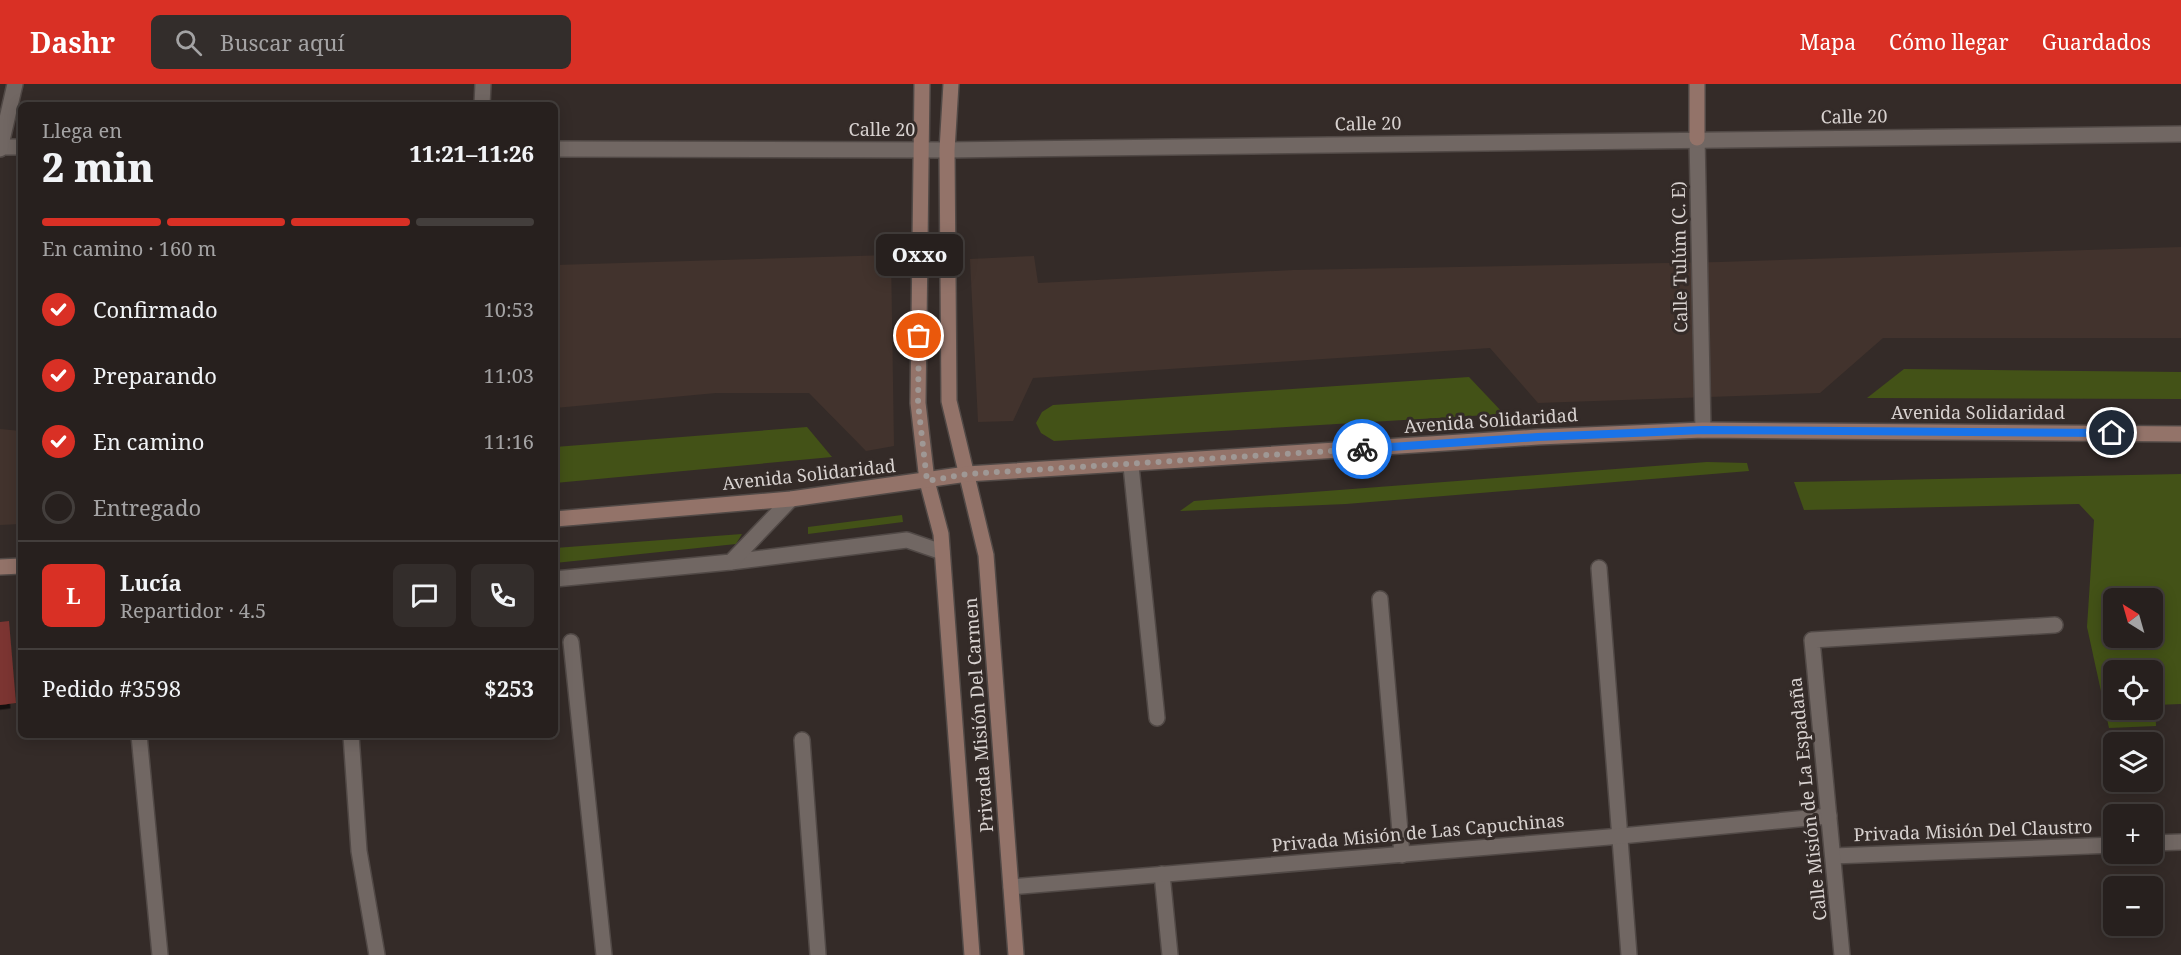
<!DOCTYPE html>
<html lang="es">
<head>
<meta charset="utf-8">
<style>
	body { margin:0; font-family:"Noto Serif",serif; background:#332d2b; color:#f1f3f6; height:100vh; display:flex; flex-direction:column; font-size:22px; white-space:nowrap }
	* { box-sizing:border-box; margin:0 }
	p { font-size:20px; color:#a4a3a4 }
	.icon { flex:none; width:33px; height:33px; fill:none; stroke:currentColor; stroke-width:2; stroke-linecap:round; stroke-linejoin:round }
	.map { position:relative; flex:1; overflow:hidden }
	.details { position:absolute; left:18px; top:18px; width:540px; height:636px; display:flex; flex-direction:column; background:#27201e; border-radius:9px; box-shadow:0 3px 15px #0003,0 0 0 2px #433e3c }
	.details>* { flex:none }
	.needle { width:39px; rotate:323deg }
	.tools { position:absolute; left:2103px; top:504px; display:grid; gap:12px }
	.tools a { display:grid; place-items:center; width:60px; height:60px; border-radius:9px; background:#27201e; box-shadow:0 3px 15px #0003,0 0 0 2px #433e3c; font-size:30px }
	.pin { position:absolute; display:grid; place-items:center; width:51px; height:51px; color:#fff; margin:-26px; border:3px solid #fff; border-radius:50%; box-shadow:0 2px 6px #0007 }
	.courier { position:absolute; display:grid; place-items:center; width:60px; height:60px; margin:-30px; border:4px solid #1a73e8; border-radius:50%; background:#fff; color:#222; box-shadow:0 2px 8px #0007 }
	.bubble { position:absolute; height:42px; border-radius:9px; background:#27201e; box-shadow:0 3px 15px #0003,0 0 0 2px #433e3c; font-size:20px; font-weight:800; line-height:42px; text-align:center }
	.headline em { font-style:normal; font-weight:800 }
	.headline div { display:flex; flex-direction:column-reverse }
	.headline { display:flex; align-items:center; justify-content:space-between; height:102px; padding:0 24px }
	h1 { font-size:39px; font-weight:800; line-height:45px }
	.bar { display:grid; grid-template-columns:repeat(4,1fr); gap:9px 6px; align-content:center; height:72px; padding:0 24px }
	.bar i { height:8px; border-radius:4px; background:#433e3c }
	.bar .current { background:#d93025 }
	.bar p { grid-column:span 4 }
	.line { display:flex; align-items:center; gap:15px; padding:0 24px; border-top:2px solid #433e3c }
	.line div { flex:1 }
	.round { display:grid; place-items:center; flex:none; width:63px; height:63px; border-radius:9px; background:#332d2b }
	ol { padding:0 24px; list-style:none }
	li { display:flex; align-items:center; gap:18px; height:66px }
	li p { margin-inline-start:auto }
	li .icon { padding:6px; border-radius:50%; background:#d93025; color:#fff; stroke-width:4 }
	li:last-child { color:#a4a3a4 }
	li i { width:33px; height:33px; border:3px solid #433e3c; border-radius:50% }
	header { display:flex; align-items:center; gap:36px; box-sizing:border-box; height:84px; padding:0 30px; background:#d93025; color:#fff }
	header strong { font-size:28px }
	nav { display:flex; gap:33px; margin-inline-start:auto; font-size:21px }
	.search { width:420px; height:54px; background:#332d2b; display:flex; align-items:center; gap:15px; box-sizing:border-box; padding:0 21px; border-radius:9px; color:#a4a3a4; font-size:22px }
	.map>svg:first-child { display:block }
	.built { fill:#42332d }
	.green { fill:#435217; fill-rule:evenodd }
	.building { fill:#7c3530; filter:url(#shadow) }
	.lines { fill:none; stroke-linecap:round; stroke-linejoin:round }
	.street-casing { stroke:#514946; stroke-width:18 }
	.secondary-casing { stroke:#514946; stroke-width:18 }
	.street { stroke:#716763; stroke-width:15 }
	.secondary { stroke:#937369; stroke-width:15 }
	.done { stroke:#9f9895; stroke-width:6; stroke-dasharray:0 10.8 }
	.route { stroke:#1a73e8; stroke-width:8 }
	.labels { text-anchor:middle; stroke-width:6; stroke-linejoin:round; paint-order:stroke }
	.street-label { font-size:18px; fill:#d8d2d0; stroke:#342b28 }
</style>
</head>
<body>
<header>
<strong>Dashr</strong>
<div class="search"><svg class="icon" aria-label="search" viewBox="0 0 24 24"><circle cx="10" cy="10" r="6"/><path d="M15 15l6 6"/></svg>Buscar aquí</div>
<nav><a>Mapa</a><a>Cómo llegar</a><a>Guardados</a></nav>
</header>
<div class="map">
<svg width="2181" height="871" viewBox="0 0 2181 871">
	<defs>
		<filter id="shadow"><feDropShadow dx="-5.5" dy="5.5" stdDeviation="0" flood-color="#0009"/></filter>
	</defs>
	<rect width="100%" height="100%" fill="#342b28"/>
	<g class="built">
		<polygon points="2181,163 2181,254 1883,254 1820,309 1538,319 1490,264 1033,294 1013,337 978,338 970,175 1034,172 1038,199 1294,186 1720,178"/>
		<polygon points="891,171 894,362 866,367 809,309 716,309 555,324 555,181"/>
		<polygon points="0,345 21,347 21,440 0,441"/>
	</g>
	<g class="green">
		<polygon points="1904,285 2181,288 2181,315 1867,314"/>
		<polygon points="1469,293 1504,330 1054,357 1041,349 1036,339 1042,328 1053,321"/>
		<polygon points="807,343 832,373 555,399 555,363"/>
		<polygon points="1707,378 1747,379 1749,387 1346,420 1180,427 1194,417"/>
		<path d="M2181 390V620L2155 621 2156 642 2109 644 2087 543 2094 436 2079 420 1804 426 1794 398ZM2152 514V554H2114V514ZM2152 586V626H2114V586Z"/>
		<polygon points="902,431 903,438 808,450 808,443"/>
		<polygon points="742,450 736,460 555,479 555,464"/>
	</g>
	<polygon class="building" points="9,537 16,619 0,621 0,538"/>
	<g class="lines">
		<g class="street-casing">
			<g id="street">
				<polyline points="482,21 483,0"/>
				<polyline points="1697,54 1703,346"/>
				<polyline points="0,63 21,63"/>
				<polyline points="0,65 15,0"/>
				<polyline points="555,65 947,66 2181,50"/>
				<polyline points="1131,382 1157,634"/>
				<polyline points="731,478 907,456 942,468"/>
				<polyline points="1599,484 1629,871"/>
				<polyline points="555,495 731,478 791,415"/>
				<polyline points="1380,515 1402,771"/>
				<polyline points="571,558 604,871"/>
				<polyline points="139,651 160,871"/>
				<polyline points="351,651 359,767 377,871"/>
				<polyline points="802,656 818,871"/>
				<polyline points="2152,759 2181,758"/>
				<polyline points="1833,772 2114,761"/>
				<polyline points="1162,790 1170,871"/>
				<polyline points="1011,803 1621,752 1829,732"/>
				<polyline points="1842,871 1812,556 2055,541"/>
			</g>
		</g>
		<g class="secondary-casing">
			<g id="secondary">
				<polyline points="922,0 918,319 927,397 941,450 972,871"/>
				<polyline points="951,0 947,66 949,317 986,471 1016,871"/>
				<polyline points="1697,0 1697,54"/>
				<polyline points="555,435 791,415 967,390 1538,353 1703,346 2181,350"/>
				<polyline points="0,483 21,482"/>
			</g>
		</g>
		<use href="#street" class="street"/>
		<use href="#secondary" class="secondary"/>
	</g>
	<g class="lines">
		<polyline class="done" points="919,252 918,319 927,397 967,390 1362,365"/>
		<polyline class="route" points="1362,365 1538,353 1703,346 2112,349"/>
	</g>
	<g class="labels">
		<g class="street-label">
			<text transform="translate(1854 33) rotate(-1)" y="6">Calle 20</text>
			<text transform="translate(1368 40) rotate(-1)" y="6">Calle 20</text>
			<text x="882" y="52">Calle 20</text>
			<text transform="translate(1680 173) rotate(-91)" y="6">Calle Tulúm (C. E)</text>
			<text x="1978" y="335">Avenida Solidaridad</text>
			<text transform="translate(1491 337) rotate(-4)" y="6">Avenida Solidaridad</text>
			<text transform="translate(809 391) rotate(-6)" y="6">Avenida Solidaridad</text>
			<text transform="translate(979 631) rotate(-94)" y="6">Privada Misión Del Carmen</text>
			<text transform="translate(1808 715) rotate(-96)" y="6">Calle Misión de La Espadaña</text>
			<text transform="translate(1973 747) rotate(-2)" y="6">Privada Misión Del Claustro</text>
			<text transform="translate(1418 749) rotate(-5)" y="6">Privada Misión de Las Capuchinas</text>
		</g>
	</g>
</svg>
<div class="tools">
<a><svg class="needle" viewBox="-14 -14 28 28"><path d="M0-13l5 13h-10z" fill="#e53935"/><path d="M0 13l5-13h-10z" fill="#a4a3a4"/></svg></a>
<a><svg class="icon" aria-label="locate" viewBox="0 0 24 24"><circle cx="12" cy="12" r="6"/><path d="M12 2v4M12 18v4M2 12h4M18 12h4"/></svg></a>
<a><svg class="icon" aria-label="layers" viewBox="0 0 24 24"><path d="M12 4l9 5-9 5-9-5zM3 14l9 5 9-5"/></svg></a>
<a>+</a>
<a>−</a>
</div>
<div class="pin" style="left:919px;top:252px;background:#ea580c"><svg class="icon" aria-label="bag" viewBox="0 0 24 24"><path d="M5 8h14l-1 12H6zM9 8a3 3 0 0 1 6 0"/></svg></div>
<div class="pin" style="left:2112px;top:349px;background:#1f2937"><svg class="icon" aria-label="home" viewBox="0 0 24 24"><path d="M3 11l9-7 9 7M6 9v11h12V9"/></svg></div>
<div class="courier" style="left:1362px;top:365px"><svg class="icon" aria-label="bike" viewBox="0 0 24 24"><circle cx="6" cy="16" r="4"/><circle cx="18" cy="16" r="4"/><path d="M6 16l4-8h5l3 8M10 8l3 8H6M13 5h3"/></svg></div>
<div class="bubble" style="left:876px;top:150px;width:87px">Oxxo</div>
<section class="details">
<div class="headline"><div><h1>2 min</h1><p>Llega en</p></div><em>11:21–11:26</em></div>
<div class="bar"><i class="current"></i><i class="current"></i><i class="current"></i><i></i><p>En camino · 160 m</p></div>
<ol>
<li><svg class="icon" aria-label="check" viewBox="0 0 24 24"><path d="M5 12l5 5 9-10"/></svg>Confirmado<p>10:53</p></li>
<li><svg class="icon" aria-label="check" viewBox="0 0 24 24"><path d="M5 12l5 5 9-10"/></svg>Preparando<p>11:03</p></li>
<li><svg class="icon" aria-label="check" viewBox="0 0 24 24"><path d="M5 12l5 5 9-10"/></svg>En camino<p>11:16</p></li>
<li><i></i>Entregado</li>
</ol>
<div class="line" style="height:108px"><b class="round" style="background:#d93025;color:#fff">L</b><div><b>Lucía</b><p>Repartidor · 4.5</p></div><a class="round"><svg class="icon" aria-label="chat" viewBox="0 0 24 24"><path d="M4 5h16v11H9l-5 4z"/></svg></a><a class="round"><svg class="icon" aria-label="phone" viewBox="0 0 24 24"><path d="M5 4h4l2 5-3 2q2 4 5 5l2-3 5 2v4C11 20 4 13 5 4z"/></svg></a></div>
<div class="line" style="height:78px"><div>Pedido #3598</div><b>$253</b></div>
</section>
</div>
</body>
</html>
